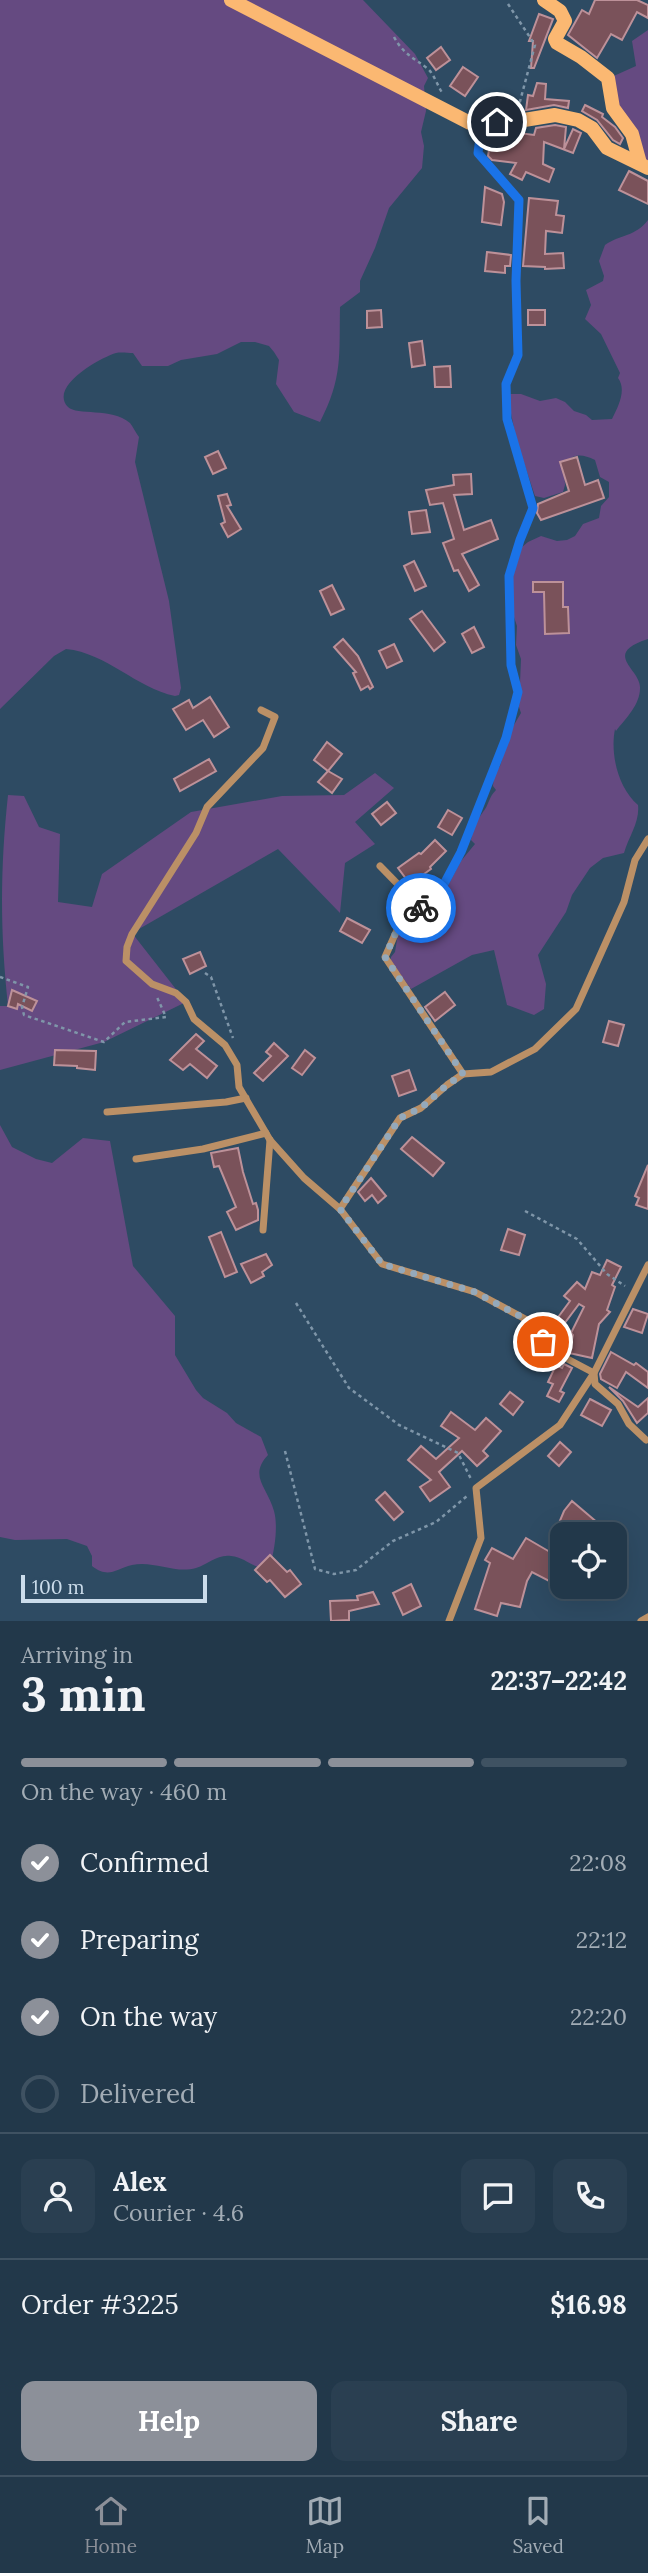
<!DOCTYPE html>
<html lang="en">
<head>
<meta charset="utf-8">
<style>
	body { margin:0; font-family:Lora,serif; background:#2a3f51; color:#f1f3f6; height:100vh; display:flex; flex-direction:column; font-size:26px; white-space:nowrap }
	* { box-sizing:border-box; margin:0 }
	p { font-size:23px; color:#a2acb5 }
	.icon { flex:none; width:38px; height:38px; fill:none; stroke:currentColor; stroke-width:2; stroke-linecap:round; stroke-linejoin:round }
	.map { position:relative; height:1621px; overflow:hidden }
	.drawer { display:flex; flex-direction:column; background:#22384a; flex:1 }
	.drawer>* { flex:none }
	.fabs { position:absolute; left:550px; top:1522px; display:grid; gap:14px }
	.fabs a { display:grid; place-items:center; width:77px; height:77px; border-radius:14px; background:#22384a; box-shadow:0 7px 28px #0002,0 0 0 2px #3f5262; font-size:35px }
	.scale { position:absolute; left:21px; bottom:18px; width:186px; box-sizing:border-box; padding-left:7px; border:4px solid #cbdceb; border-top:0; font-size:19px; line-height:24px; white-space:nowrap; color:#cbdceb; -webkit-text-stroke:5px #2e4b63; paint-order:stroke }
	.pin { position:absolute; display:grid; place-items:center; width:60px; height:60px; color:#fff; margin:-30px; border:4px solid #fff; border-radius:50%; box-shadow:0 2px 7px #0007 }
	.courier { position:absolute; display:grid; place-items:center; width:70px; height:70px; margin:-35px; border:5px solid #1a73e8; border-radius:50%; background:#fff; color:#222; box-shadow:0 2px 9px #0007 }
	.head em { font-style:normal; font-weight:700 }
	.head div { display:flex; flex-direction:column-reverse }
	.head { display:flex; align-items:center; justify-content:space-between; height:119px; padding:0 21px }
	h1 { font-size:46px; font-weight:700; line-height:52px }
	.bar { display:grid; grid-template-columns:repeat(4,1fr); gap:10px 7px; align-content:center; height:84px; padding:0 21px }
	.bar i { height:9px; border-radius:5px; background:#3f5262 }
	.bar .current { background:#8c9099 }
	.bar p { grid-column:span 4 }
	.line { display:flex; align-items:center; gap:18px; padding:0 21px; border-top:2px solid #3f5262 }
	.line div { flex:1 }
	.round { display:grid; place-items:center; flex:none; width:74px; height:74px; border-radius:14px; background:#2a3f51 }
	ol { padding:0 21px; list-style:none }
	li { display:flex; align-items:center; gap:21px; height:77px }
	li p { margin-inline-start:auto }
	li .icon { padding:7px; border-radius:50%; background:#8c9099; color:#fff; stroke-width:4 }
	li:last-child { color:#a2acb5 }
	li i { width:38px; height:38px; border:4px solid #3f5262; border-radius:50% }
	.button { display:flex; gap:14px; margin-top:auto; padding:14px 21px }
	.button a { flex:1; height:80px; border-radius:14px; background:#8c9099; color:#fff; font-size:28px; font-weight:700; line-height:80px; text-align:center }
	.button a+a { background:#2a3f51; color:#f1f3f6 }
	.tabs { display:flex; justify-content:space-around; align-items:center; height:98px; border-top:2px solid #3f5262; background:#22384a; font-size:19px; color:#a2acb5 }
	.tabs a { display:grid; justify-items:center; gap:4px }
	.tabs .current { color:#8c9099 }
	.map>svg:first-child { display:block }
	.green { fill:#654a81 }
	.building { fill:#7a525a; stroke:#bd9199; stroke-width:2 }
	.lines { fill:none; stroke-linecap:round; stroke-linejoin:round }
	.path { stroke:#7f96a9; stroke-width:2.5; stroke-dasharray:3.5 3.5; stroke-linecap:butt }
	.street { stroke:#bb9066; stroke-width:7 }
	.secondary { stroke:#fbb872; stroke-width:14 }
	.done { stroke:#94a9bb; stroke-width:7; stroke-dasharray:0 12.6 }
	.route { stroke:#1a73e8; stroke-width:9 }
</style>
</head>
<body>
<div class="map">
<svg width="648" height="1621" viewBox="0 0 648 1621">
	<rect width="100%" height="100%" fill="#2e4b63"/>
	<g class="green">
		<path d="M0 0H363L415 54 428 78 424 86 426 111 421 132 424 146 422 168 389 208 375 248 360 281V292L340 307C339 356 343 377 320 422L294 412 276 384 279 360 274 352 269 346 255 342H241L217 354 181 360 168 366H142L133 353C128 353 121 352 116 353 102 357 48 386 68 407 77 416 111 407 130 423 133 427 136 433 139 437L135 462 169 601 181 688 179 695 175 696C136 688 107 653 66 649L54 656 0 709Z"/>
		<polygon points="648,30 648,162 644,161 607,79 636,66 632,41"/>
		<path d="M648 220V639C601 654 641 669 640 688 640 705 626 718 616 731L615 729C610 754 618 788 638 805 640 822 629 836 624 853L603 858 590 868 572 895 566 912 538 955 546 984 544 1009 534 1015 507 1005 494 950 472 955 411 989 391 961V957L395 952 398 934 418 924 443 895 461 861 475 844 471 840C473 825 476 822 483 812 489 805 488 798 496 790L493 786 494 774 500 766 511 730 521 713 519 707 521 659 516 645 517 626 513 614 512 579 522 547 528 542 541 536 557 541 567 540 575 536 583 524 599 518 601 506 609 497V482L600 477 595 460C582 454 574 453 564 464L565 485 563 492 544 498 535 496 517 442 509 404V394H521L540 401 556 398 565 402 574 411 586 415 592 420 612 419C618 407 627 390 618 378L620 373 601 334 585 319 591 305 586 290 603 281 604 276 599 261 605 245C621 234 635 237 648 220Z"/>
		<path d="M375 773 394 788 355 822 375 844 345 863 340 913 278 849 132 933 186 1002 104 1042 0 1070V1006H8C0 932 0 869 8 795L24 796 39 827 60 834 58 902 92 907 102 874 191 812 282 796 344 795Z"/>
		<path d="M0 1125 12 1147 36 1159 52 1163 83 1138 110 1141 133 1266 175 1316V1355L196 1390 203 1398 227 1413 236 1423 261 1437 268 1455C248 1476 268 1488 274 1511 278 1525 275 1548 271 1562L261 1568C250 1565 243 1557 231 1556 217 1554 209 1564 196 1568 175 1574 153 1560 132 1565 115 1569 109 1579 92 1566V1556L87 1546 67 1539 15 1540 0 1537Z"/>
	</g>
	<g class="building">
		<polygon points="595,0 637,0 648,5 648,18 637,12 622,40 611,34 597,58 568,35 582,10 589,14"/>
		<polygon points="539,14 553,19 534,68 531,68 533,41 529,41"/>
		<polygon points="441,47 450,60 436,70 427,58"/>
		<polygon points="463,67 478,77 465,96 450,86"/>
		<polygon points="537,83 546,84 545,99 569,101 568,108 554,105 526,110 528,95 533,96"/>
		<polygon points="585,105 603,114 602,117 615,127 623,138 620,144 613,140 597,120 582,111"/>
		<polygon points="555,125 566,127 564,149 573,129 581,133 573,153 544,142 543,164 554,169 549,182 526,172 522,180 510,174 516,163 492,160 488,156 492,132 511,132 534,135 536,128"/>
		<polygon points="629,171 648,181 648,204 619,190"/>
		<polygon points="485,187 502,194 504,202 501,225 482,222"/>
		<polygon points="529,198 558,201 556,215 564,216 562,233 546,231 545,254 563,253 564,268 545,269 545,267 523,266"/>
		<polygon points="487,252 511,255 510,266 505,266 505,273 485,271"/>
		<polygon points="381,310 382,327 367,328 367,311"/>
		<rect x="528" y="310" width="17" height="15"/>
		<polygon points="422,341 425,365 412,367 409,343"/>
		<polygon points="450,366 451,387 435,387 434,367"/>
		<polygon points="218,451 226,468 213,474 205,457"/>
		<polygon points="577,457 585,485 598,480 604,498 541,520 537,513 538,504 569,491 560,462"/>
		<polygon points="471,474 472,494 454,495 464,530 491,520 498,539 462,554 479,585 469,591 458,570 454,571 443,543 454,539 443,503 430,505 426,490 454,485 453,475"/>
		<polygon points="227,494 231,505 227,506 241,529 228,537 221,524 225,522 218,496"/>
		<polygon points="426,510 430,532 412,534 409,512"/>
		<polygon points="414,561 426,586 415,591 404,566"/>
		<polygon points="533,582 563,582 563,607 568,607 569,633 545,634 544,592 533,592"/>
		<polygon points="332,585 344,609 331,615 320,591"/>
		<polygon points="422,611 445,642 434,651 410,619"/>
		<polygon points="474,627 484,647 472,653 462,634"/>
		<polygon points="343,639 358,656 373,687 370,689 368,686 361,690 353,673 356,672 334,647"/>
		<polygon points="394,644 402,661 387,668 379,651"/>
		<polygon points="210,697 229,727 214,737 203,720 186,730 173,709 189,700 193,708"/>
		<polygon points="327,742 342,754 328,771 314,760"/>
		<polygon points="209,759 216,771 180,791 174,779"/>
		<polygon points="328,771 342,779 332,793 318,782"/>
		<polygon points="387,802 396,813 381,825 372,814"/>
		<polygon points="448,810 462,818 452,835 438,827"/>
		<polygon points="435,840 446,851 430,867 431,869 410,884 398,868 419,853 421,854"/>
		<polygon points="347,918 370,930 362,943 340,931"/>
		<polygon points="200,952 206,966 190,974 183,959"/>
		<polygon points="12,990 37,1001 32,1011 18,1004 17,1009 8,1006"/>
		<polygon points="445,992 455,1005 435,1021 425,1007"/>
		<polygon points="609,1021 624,1025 618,1046 603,1042"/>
		<polygon points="196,1034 204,1041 196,1049 217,1066 207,1078 190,1064 183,1070 170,1060"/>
		<polygon points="274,1043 288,1056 263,1081 254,1073 271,1056 266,1052"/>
		<polygon points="55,1050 96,1051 95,1070 77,1068 77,1066 54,1065"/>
		<polygon points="305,1050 315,1058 302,1075 292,1068"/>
		<polygon points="409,1070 416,1090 399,1096 392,1076"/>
		<polygon points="412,1137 444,1163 433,1176 401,1149"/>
		<polygon points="238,1148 243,1172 253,1204 256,1203 258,1210 258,1220 236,1230 227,1212 236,1207 219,1166 214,1167 211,1153"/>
		<polygon points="648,1165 648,1209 636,1205 639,1198 635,1196"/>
		<polygon points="371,1178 386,1196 378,1203 372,1195 365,1201 358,1192"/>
		<polygon points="508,1229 525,1235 519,1255 501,1250"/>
		<polygon points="221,1232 237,1272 225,1277 209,1237"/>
		<polygon points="266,1254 272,1265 262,1272 264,1276 251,1283 241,1264"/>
		<polygon points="607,1260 621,1267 612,1285 615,1287 607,1310 610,1312 599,1324 592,1358 569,1353 573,1335 571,1333 584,1307 579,1304 555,1336 548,1331 570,1301 564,1296 577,1282 585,1289 592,1272 600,1275"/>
		<polygon points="633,1309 648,1314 642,1333 624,1327"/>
		<polygon points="611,1352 634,1365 636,1363 648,1372 648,1388 626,1372 617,1388 601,1379 600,1374"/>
		<polygon points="564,1364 572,1368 560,1391 564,1393 559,1402 547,1396 553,1384 548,1382 556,1365 562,1368"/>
		<polygon points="609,1387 638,1407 648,1398 648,1413 637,1423 623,1401"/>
		<polygon points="510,1392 523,1402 513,1415 500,1404"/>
		<polygon points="590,1399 611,1410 602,1426 581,1415"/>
		<polygon points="451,1412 475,1430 486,1418 501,1431 483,1451 488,1456 477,1466 462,1451 439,1472 450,1487 430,1501 420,1487 431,1480 408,1460 421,1446 436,1459 459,1438 441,1426"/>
		<polygon points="560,1442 571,1452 559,1466 548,1456"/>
		<polygon points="385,1492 403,1512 394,1520 376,1500"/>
		<polygon points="572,1501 612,1535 562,1535 562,1562 551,1582 532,1572 527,1581 520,1607 501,1603 497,1616 475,1609 490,1563 485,1560 492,1548 513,1559 526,1538 550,1552 560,1535 554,1535 564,1511"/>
		<polygon points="270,1555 287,1572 290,1570 301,1584 285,1597 270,1580 267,1582 255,1570"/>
		<polygon points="411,1584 421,1606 403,1615 393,1593"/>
		<polygon points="373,1592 379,1604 349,1611 349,1620 331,1621 330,1601 358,1600 357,1596"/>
	</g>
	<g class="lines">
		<g class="path">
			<polyline points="508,4 535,45 518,109"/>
			<path d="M394 37C404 55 413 57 428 69 434 74 438 87 443 94"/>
			<polyline points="205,973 211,977 233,1038"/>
			<polyline points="0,977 28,987 22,1007 24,1015 104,1042 125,1022 166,1017 156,995"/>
			<polyline points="525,1211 577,1239 607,1274 625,1286"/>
			<polyline points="296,1303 349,1388 399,1425 458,1453 472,1481"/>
			<polyline points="285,1451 315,1569 334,1574 356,1570 393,1541 436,1522 467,1496"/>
		</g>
		<g class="street">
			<polyline points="261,710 275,717 263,748 207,807 196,833 132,934 127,947 126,961 152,984 176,993 186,1002 194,1019 225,1045 237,1065 239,1087 270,1140 304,1178 340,1209 382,1264 475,1292 529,1321 543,1343 558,1354 594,1373 595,1384 618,1404 629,1424 646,1440"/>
			<polyline points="380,866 421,908"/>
			<polyline points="463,1074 385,957 397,930 444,884 461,852 506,738 518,692 511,665 509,576 520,540 533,508 507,419 506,384 518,355 516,281 519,200 478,153 482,123"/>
			<polyline points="107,1112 226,1102 246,1098"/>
			<polyline points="136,1159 203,1149 266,1133"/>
			<polyline points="340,1209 400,1118 421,1108 447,1085 463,1074 491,1072 535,1049 576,1009 624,902 635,860 648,839"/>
			<polyline points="263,1230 270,1140"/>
			<polyline points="449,1621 481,1538 476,1488 560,1425 594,1373 648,1265"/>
			<polyline points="641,1621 648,1617"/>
		</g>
		<g class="secondary">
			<polyline points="231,0 470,123 512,122 555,115 578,120 592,128 607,148 648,168"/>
			<polyline points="544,0 560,11 565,21 555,39 557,43 581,57 608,78 613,108 632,134 640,163"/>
		</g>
	</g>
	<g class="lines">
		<polyline class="done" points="421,908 397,930 385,957 463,1074 447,1085 421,1108 400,1118 340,1209 382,1264 475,1292 529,1321 543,1342"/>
		<polyline class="route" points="421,908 444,884 461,852 506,738 518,692 511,665 509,576 520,540 533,508 507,419 506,384 518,355 516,281 519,200 478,153 482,123 497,122"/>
	</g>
</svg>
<div class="fabs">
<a><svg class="icon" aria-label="locate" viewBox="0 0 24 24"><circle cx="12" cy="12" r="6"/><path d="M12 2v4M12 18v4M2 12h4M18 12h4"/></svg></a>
</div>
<div class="scale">100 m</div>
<div class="pin" style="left:543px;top:1342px;background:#ea580c"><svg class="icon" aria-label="bag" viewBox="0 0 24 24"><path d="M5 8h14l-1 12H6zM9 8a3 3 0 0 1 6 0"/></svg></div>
<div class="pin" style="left:497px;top:122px;background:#1f2937"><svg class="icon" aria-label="home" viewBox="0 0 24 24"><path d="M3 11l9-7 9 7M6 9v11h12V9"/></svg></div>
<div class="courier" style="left:421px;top:908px"><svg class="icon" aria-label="bike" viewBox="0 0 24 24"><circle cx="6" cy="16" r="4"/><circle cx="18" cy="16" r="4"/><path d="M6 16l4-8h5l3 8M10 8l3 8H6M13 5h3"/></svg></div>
</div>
<section class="drawer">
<div class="head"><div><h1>3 min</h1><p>Arriving in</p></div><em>22:37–22:42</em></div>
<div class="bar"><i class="current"></i><i class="current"></i><i class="current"></i><i></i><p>On the way · 460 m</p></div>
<ol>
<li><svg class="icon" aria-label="check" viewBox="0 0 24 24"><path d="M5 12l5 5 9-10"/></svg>Confirmed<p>22:08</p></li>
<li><svg class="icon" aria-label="check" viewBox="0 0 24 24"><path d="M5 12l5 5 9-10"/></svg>Preparing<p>22:12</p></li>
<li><svg class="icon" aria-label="check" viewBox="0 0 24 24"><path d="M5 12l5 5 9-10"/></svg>On the way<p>22:20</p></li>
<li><i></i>Delivered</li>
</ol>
<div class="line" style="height:126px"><a class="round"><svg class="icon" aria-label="person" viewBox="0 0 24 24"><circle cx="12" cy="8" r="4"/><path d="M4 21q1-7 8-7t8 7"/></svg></a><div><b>Alex</b><p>Courier · 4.6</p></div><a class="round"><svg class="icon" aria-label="chat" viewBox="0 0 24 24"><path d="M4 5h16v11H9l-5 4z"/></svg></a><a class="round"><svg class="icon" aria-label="phone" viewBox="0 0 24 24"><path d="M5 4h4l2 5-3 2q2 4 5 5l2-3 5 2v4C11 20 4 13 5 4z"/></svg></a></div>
<div class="line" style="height:91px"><div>Order #3225</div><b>$16.98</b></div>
<div class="button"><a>Help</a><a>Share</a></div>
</section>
<nav class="tabs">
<a class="current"><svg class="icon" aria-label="home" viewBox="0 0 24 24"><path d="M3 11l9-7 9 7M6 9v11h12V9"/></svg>Home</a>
<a><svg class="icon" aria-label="map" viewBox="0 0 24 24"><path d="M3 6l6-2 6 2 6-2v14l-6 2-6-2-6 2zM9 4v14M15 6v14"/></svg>Map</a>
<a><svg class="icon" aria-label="saved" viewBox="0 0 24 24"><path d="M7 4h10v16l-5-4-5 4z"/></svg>Saved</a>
</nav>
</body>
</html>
